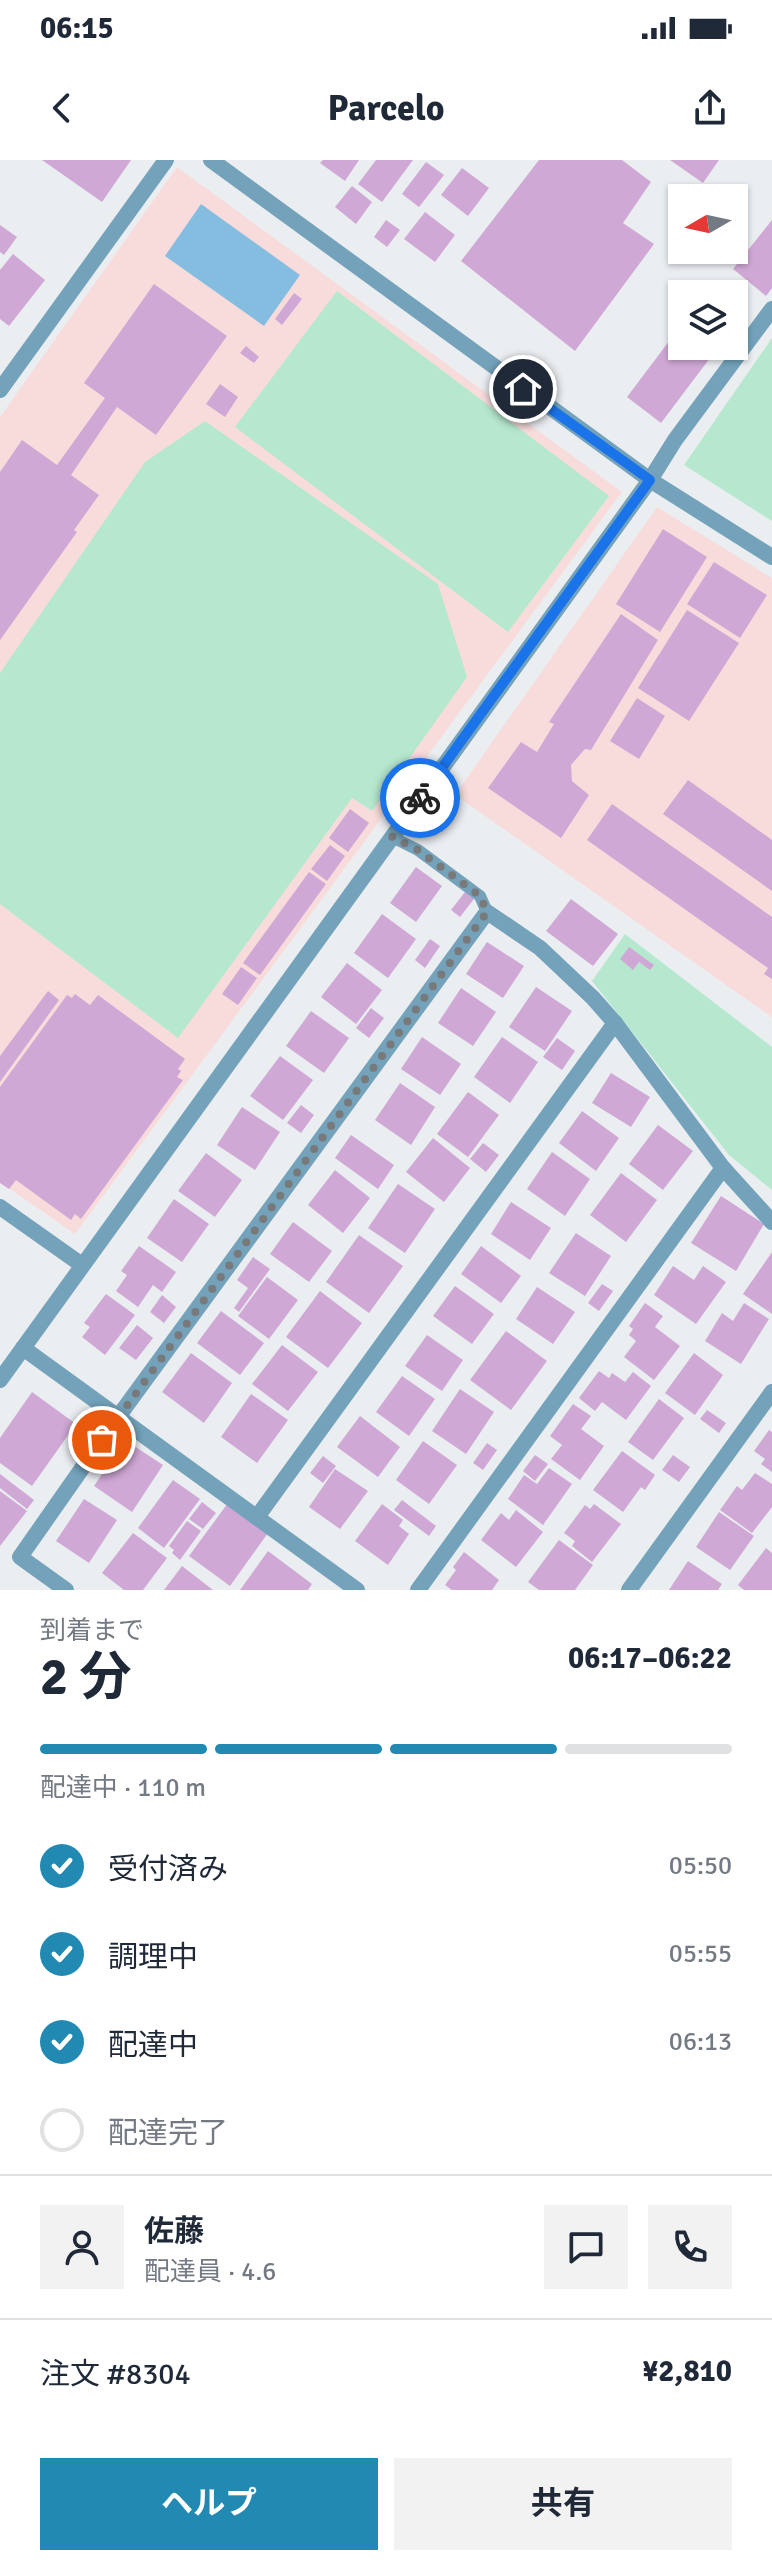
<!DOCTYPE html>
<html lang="ja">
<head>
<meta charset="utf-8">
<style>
	body { margin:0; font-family:Signika,"Noto Sans JP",sans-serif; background:#f2f2f3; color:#1f2937; height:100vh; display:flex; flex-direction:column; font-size:30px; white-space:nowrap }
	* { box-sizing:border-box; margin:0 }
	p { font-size:26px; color:#747a83 }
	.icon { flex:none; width:44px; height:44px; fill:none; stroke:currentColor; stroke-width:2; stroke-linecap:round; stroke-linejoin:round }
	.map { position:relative; height:1430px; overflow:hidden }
	.details { display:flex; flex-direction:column; background:#fff; flex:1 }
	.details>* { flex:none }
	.needle { width:52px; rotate:261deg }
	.buttons { position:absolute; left:668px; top:24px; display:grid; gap:16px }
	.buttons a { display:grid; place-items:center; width:80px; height:80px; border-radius:0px; background:#fff; box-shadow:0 2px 6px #0004; font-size:40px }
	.pin { position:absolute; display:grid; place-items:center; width:68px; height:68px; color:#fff; margin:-34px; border:4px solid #fff; border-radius:50%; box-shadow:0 2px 8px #0007 }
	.courier { position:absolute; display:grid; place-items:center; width:80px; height:80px; margin:-40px; border:6px solid #1a73e8; border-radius:50%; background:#fff; color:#222; box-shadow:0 2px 10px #0007 }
	.headline em { font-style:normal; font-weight:700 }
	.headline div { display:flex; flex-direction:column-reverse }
	.headline { display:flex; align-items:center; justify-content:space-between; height:136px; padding:0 40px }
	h1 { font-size:52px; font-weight:700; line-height:60px }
	.bar { display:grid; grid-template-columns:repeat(4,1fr); gap:12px 8px; align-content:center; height:96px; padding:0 40px }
	.bar i { height:10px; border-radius:6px; background:#e0e1e3 }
	.bar .on { background:#228ab2 }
	.bar p { grid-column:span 4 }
	.line { display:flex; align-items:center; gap:20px; padding:0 40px; border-top:2px solid #e0e1e3 }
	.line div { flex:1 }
	.round { display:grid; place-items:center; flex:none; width:84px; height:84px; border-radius:0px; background:#f2f2f3 }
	ol { padding:0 40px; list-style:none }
	li { display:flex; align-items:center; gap:24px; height:88px }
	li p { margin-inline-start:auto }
	li .icon { padding:8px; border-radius:50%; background:#228ab2; color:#fff; stroke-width:4 }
	li:last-child { color:#747a83 }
	li i { width:44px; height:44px; border:4px solid #e0e1e3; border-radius:50% }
	.primary-button { display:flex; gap:16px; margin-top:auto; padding:16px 40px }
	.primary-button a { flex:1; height:92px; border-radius:0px; background:#228ab2; color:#fff; font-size:32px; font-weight:700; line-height:92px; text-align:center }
	.primary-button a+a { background:#f2f2f3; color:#1f2937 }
	.status { display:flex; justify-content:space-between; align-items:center; height:56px; padding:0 40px; background:#fff; direction:ltr }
	.status svg { height:22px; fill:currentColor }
	header { display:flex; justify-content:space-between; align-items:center; height:104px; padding:0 40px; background:#fff; font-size:36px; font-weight:700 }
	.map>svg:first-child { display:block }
	.education { fill:#f8dcdc }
	.green { fill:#b6e8cf }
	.water { fill:#84bde0 }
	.building { fill:#d0a8d6 }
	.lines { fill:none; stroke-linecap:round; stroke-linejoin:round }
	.service { stroke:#73a2ba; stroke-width:12 }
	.minor { stroke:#73a2ba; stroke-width:16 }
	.tertiary { stroke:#73a2ba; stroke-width:16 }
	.done { stroke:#77797b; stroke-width:8; stroke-dasharray:0 14.4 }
	.route { stroke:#1a73e8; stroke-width:10 }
</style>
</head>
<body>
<div class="status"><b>06:15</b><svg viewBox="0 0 49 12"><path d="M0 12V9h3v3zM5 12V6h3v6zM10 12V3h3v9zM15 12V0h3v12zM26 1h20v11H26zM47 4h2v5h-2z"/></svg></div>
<header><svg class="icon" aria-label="back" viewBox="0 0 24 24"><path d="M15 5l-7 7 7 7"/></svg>Parcelo<svg class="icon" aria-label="share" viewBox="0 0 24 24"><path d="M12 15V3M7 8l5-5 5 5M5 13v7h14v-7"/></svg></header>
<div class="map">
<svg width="772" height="1430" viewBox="0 0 772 1430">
	<rect width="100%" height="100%" fill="#ebeef1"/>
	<g class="education">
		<polygon points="177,7 622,332 75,1074 0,1022 0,257"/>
		<polygon points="657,347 772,418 772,857 455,635"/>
	</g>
	<g class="green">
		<polygon points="337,131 609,336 508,472 235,267"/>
		<polygon points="772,178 772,361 684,305"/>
		<polygon points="205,261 438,424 467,517 372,651 352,638 178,878 0,744 0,513 145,302"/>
		<polygon points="625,774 772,887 772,1030 729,995 592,821"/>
	</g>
	<polygon class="water" points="201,44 300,115 264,166 165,96"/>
	<g class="building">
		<polygon points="42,0 131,0 102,42"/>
		<polygon points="323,0 359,0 345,21 320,3"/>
		<polygon points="376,0 413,0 382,42 358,24"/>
		<polygon points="539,0 622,0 651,22 623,63 654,84 575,191 461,101"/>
		<polygon points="670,0 719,0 703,23"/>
		<polygon points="426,2 444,15 419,47 402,34"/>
		<polygon points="462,8 489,28 468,56 441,35"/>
		<polygon points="352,26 372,42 356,64 335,47"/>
		<polygon points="425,52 455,75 435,102 404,79"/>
		<polygon points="386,60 400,70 387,87 374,77"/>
		<polygon points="772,60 772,128 766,136 733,109"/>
		<polygon points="0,65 17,77 4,95 0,92"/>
		<polygon points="13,94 45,120 9,166 0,159 0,110"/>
		<polygon points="154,124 227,176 156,275 117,247 71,315 99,335 74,370 77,372 0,480 0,312 22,280 57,305 105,238 84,223"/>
		<polygon points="294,133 302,139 282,165 275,159"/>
		<polygon points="682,164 682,186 710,186 716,190 661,263 627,237"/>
		<polygon points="246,186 259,197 254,203 240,193"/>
		<polygon points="220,224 238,237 225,257 206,244"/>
		<polygon points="663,369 707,397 660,472 616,444"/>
		<polygon points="714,402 767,435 740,478 687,444"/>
		<polygon points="687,450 739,483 689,561 638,528"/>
		<polygon points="621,454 658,480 591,590 585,589 571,605 572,621 589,635 561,678 488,628 521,582 537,592 554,564 549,562"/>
		<polygon points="637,538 665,556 639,599 610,581"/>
		<polygon points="688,620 772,680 772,731 663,654"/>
		<polygon points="612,644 772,757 772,819 764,814 768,808 587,680"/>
		<polygon points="350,649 369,663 348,692 329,678"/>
		<polygon points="330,685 345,696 327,721 311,709"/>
		<polygon points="416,707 442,726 416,762 390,743"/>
		<polygon points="309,712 326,724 260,815 243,803"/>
		<polygon points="465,732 474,739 460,757 451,750"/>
		<polygon points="571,739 618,774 593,806 546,771"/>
		<polygon points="382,754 416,779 388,818 354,793"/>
		<polygon points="430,779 440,786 425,808 415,800"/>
		<polygon points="487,782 524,806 503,838 466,814"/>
		<polygon points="629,787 654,805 650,810 639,802 633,810 620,799"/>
		<polygon points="347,803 382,830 356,864 321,837"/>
		<polygon points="241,807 257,818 238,845 222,834"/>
		<polygon points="536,827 572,851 545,891 509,867"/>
		<polygon points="461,828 496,852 473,886 438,863"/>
		<polygon points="48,831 59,840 0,922 0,896"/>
		<polygon points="75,834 90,845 98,835 185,899 178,909 181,911 177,917 183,920 81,1059 75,1054 71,1060 16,1020 9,1029 0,1023 0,927 67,835 72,838"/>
		<polygon points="371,848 384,858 369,878 356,868"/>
		<polygon points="311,851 349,878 324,913 286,886"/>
		<polygon points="422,877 461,904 440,935 401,909"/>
		<polygon points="502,877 538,902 510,943 474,917"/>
		<polygon points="557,878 575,891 562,910 543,897"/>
		<polygon points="280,896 313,920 283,960 250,936"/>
		<polygon points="611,913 650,937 631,967 592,943"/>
		<polygon points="400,923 435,947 411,985 375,960"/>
		<polygon points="468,932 499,955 468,997 437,974"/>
		<polygon points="301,945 314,955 301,973 287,963"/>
		<polygon points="242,947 280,972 255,1010 217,985"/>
		<polygon points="582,951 619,978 596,1011 559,983"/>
		<polygon points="658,965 693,991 663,1030 629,1004"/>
		<polygon points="351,975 394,1005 378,1029 335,998"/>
		<polygon points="433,978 470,1008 444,1042 406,1012"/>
		<polygon points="483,983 499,995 486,1012 470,999"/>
		<polygon points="552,992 590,1019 565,1056 527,1029"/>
		<polygon points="206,993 242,1020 215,1057 178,1031"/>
		<polygon points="335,1010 370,1038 343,1073 308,1045"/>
		<polygon points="621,1013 657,1040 626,1082 590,1055"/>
		<polygon points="398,1024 435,1049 405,1093 368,1068"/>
		<polygon points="721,1036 764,1064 736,1111 691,1083"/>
		<polygon points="174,1039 209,1064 182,1102 147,1078"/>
		<polygon points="511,1042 551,1068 530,1100 491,1074"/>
		<polygon points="293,1062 332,1091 309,1122 270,1094"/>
		<polygon points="576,1073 611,1096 585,1136 549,1113"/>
		<polygon points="359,1075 403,1106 369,1153 326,1122"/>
		<polygon points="139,1086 176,1112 162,1132 153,1125 138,1147 116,1131 127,1115 121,1111"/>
		<polygon points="481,1086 521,1116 501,1143 461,1114"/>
		<polygon points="772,1092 772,1154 743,1134"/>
		<polygon points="253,1097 270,1109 239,1152 234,1148 248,1128 237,1120"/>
		<polygon points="673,1106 694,1120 703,1106 726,1122 696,1164 654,1135"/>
		<polygon points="267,1117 298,1140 269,1179 238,1156"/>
		<polygon points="602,1124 613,1131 599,1151 588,1143"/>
		<polygon points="455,1126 494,1154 472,1184 433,1156"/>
		<polygon points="537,1127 575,1152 553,1184 516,1159"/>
		<polygon points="320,1131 362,1163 328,1208 286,1177"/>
		<polygon points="106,1134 135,1155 105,1195 82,1177 90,1167 84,1163"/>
		<polygon points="162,1135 176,1147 164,1163 150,1152"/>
		<polygon points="645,1143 663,1156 655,1167 680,1186 654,1220 624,1197 636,1181 629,1175 633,1169 629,1166"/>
		<polygon points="744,1143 769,1159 741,1204 705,1181 722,1153 733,1161"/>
		<polygon points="221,1151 264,1183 240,1215 197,1183"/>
		<polygon points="137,1165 153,1178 136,1200 119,1188"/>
		<polygon points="506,1171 547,1201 511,1250 470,1220"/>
		<polygon points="427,1175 463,1200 442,1231 405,1206"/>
		<polygon points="282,1185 318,1212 288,1251 252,1224"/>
		<polygon points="191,1193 232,1223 204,1263 162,1232"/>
		<polygon points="694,1193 723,1215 695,1255 665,1233"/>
		<polygon points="599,1211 609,1218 612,1213 625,1222 633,1212 651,1226 626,1260 602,1242 595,1251 579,1238"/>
		<polygon points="402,1216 435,1239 409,1276 376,1252"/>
		<polygon points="460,1229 494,1252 466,1294 432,1271"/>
		<polygon points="32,1232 76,1264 32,1326 0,1303 0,1278"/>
		<polygon points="251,1234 288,1260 257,1303 221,1277"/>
		<polygon points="659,1239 684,1258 653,1300 628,1282"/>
		<polygon points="573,1244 591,1256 581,1269 604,1286 580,1320 551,1299 562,1285 550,1276"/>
		<polygon points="707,1250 726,1263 719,1273 700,1259"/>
		<polygon points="360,1256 400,1287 378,1317 337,1287"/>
		<polygon points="769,1270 772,1272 772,1312 761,1304 765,1299 754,1291"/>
		<polygon points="125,1280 163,1305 132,1352 94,1326"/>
		<polygon points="423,1281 457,1305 429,1344 396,1320"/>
		<polygon points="487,1283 497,1290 483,1310 473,1303"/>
		<polygon points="622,1291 655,1315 645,1330 641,1327 623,1352 593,1330"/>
		<polygon points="535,1295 548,1304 535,1321 523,1311"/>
		<polygon points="673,1295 690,1307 679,1322 662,1310"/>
		<polygon points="323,1296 336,1306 323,1323 310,1313"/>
		<polygon points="549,1308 572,1324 543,1365 508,1339 524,1315 537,1324"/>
		<polygon points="335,1309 368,1331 340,1369 309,1347"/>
		<polygon points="755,1313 772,1324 772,1347 752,1373 720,1350 737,1326 742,1330"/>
		<polygon points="0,1314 34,1340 27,1349 0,1328"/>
		<polygon points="173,1320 200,1339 164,1388 138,1368"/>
		<polygon points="0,1331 27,1351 0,1386"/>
		<polygon points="84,1339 117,1360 89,1403 56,1381"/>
		<polygon points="402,1340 436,1366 429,1376 394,1350"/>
		<polygon points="202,1342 216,1353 203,1369 189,1359"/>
		<polygon points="228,1343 268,1373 230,1426 189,1396"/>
		<polygon points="382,1344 403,1360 399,1366 409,1374 388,1405 355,1381"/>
		<polygon points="594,1344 621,1364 592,1402 572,1386 575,1381 564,1373 585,1345 590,1349"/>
		<polygon points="516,1350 543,1372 516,1407 481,1380 501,1353 509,1360"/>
		<polygon points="719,1352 754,1376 730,1410 696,1387"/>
		<polygon points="187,1361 201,1371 180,1400 172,1393 174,1390 169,1386"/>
		<polygon points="133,1373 167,1398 143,1430 124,1430 102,1413"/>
		<polygon points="559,1380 593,1405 575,1430 539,1430 528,1422"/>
		<polygon points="766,1388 772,1393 772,1430 744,1430 738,1425"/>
		<polygon points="268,1391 312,1424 308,1430 240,1430"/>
		<polygon points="464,1392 499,1420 492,1430 452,1430 445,1425 456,1410 453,1407"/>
		<polygon points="688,1401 722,1424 718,1430 669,1430"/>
		<polygon points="182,1406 213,1430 164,1430"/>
	</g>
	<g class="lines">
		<polyline class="service" points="392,677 418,690 480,736 487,752"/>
		<g class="minor">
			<polyline points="0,230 166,0"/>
			<polyline points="0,1047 82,1105"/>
			<polyline points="23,1188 357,1430"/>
			<polyline points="0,1220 650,320 675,280 772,149"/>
			<polyline points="257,1357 615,863"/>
			<polyline points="66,1430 20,1397 118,1257 487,752 540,788 593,838 615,863 723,1008 772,1062"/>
			<polyline points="418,1430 723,1008"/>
			<polyline points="629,1430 772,1232"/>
		</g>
		<polyline class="tertiary" points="211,0 650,320 772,397"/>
	</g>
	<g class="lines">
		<polyline class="done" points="102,1280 487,752 480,736 418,690 392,677 420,638"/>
		<polyline class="route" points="420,638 650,320 523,229"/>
	</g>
</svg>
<div class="buttons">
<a><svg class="needle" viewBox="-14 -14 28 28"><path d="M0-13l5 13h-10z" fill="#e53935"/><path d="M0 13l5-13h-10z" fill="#747a83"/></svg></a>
<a><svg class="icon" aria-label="layers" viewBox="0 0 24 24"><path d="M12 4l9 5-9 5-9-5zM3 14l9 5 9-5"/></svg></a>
</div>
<div class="pin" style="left:102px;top:1280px;background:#ea580c"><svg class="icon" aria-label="bag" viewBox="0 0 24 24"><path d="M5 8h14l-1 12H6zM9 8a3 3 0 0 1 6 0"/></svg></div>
<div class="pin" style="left:523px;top:229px;background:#1f2937"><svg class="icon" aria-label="home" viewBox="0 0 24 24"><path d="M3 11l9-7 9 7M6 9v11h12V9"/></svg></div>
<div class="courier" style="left:420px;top:638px"><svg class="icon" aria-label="bike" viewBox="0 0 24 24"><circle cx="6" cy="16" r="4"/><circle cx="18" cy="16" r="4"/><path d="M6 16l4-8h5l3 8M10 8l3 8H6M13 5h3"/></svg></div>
</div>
<section class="details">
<div class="headline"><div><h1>2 分</h1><p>到着まで</p></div><em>06:17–06:22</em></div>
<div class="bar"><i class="on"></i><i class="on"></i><i class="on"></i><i></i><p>配達中 · 110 m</p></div>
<ol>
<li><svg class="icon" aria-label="check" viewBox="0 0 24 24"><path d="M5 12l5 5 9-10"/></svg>受付済み<p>05:50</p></li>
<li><svg class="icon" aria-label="check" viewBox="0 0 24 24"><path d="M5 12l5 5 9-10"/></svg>調理中<p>05:55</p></li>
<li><svg class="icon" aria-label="check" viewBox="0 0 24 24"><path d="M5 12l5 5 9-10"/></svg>配達中<p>06:13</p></li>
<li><i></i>配達完了</li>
</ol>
<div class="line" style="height:144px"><a class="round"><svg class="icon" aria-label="person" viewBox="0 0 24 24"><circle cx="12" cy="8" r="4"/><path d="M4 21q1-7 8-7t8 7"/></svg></a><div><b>佐藤</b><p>配達員 · 4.6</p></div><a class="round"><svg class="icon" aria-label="chat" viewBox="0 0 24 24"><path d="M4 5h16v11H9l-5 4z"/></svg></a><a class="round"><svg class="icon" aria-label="phone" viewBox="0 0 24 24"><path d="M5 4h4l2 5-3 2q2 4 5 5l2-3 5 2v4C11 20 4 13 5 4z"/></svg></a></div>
<div class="line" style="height:104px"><div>注文 #8304</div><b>¥2,810</b></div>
<div class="primary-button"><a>ヘルプ</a><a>共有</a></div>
</section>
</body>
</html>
